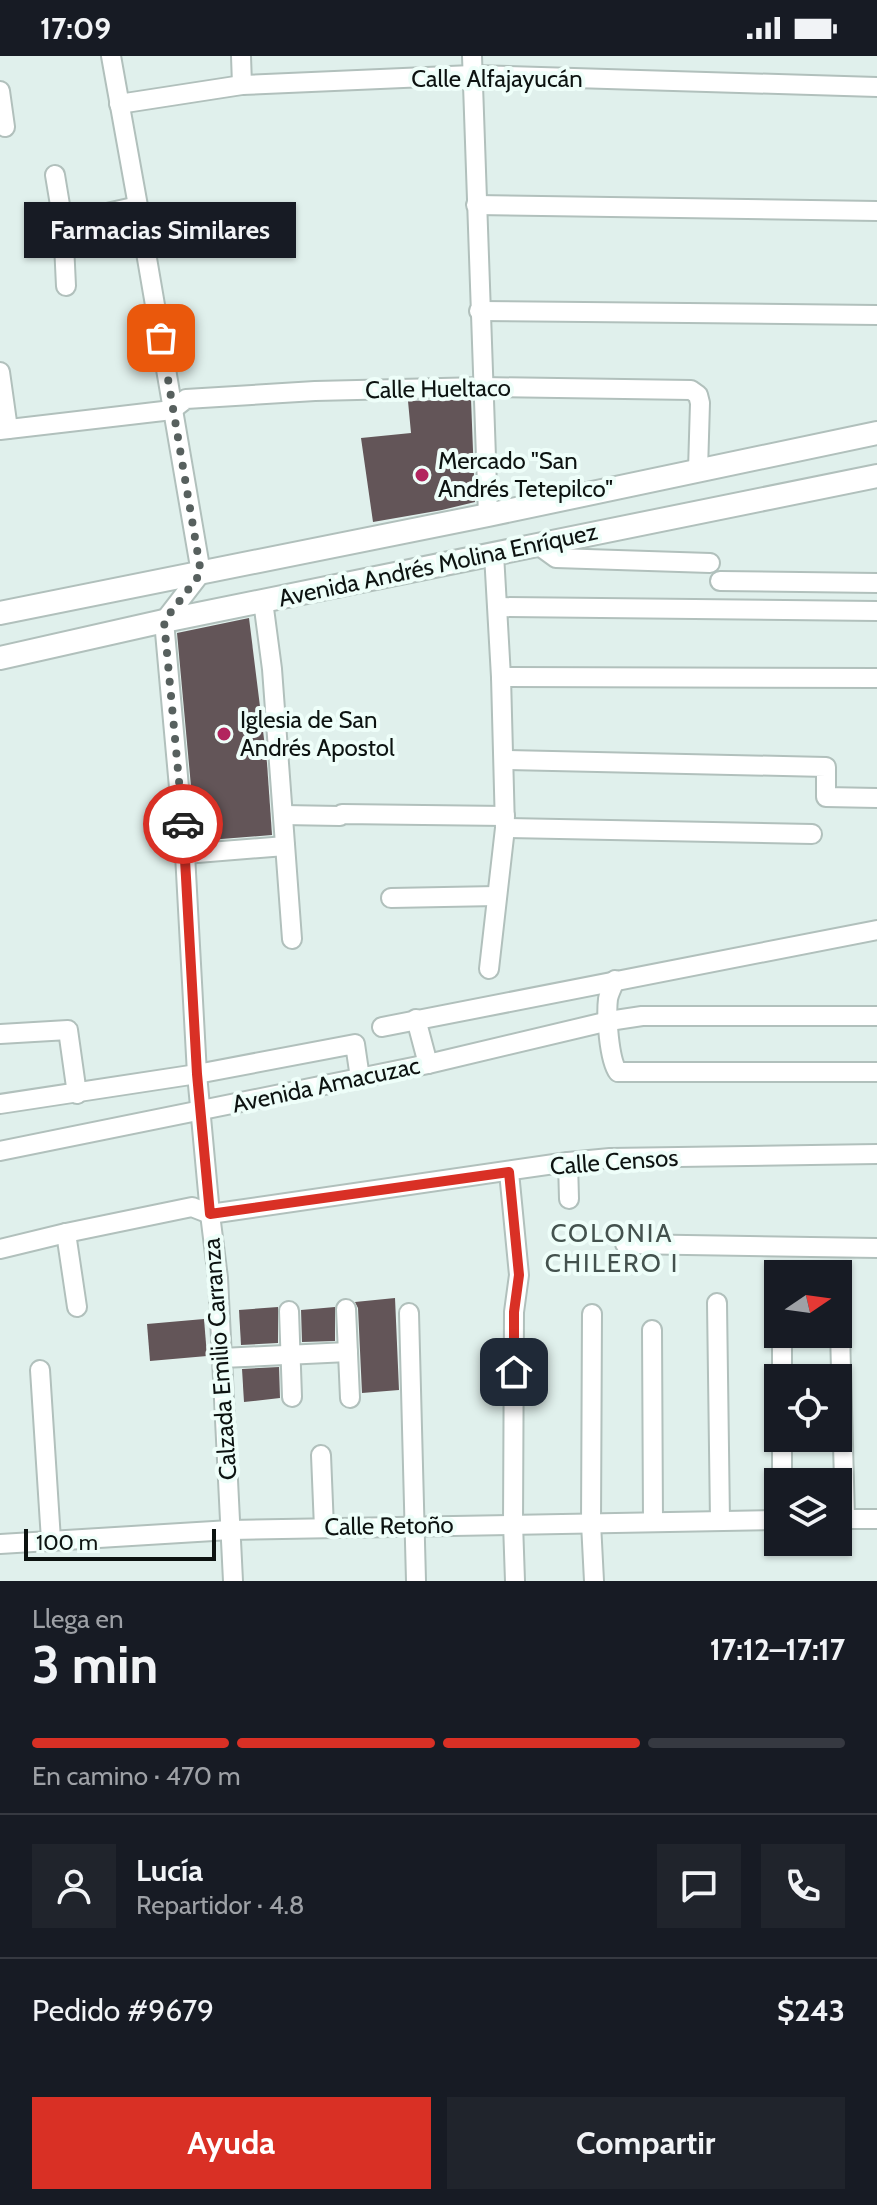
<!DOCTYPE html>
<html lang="es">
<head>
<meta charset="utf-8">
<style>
	body { margin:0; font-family:Cabin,sans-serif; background:#20242c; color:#f1f3f6; height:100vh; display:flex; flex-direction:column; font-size:30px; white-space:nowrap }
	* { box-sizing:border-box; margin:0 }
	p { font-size:26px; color:#9ea1a6 }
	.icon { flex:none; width:44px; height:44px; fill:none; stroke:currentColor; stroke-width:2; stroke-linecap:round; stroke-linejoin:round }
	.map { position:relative; height:1525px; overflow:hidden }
	.details { display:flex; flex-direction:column; background:#171b24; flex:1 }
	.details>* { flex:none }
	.needle { width:52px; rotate:77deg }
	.buttons { position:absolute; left:764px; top:1204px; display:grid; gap:16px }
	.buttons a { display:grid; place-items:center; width:88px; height:88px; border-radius:0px; background:#171b24; box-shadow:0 2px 6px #0004; font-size:40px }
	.scale { position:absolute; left:24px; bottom:20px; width:192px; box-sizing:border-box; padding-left:8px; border:4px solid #0d1311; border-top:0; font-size:22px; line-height:28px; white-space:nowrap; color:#0d1311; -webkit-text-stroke:6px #eefef9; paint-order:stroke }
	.pin { position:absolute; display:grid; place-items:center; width:68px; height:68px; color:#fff; margin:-34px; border-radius:16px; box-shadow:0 4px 12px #0006 }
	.courier { position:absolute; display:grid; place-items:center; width:80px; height:80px; margin:-40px; border:6px solid #d93025; border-radius:50%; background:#fff; color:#222; box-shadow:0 2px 10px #0007 }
	.bubble { position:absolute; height:56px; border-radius:0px; background:#171b24; box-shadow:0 2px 6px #0004; font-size:26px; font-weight:800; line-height:56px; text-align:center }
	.head em { font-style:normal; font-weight:800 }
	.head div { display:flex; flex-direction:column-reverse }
	.head { display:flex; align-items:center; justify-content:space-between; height:136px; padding:0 32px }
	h1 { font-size:52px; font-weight:800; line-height:60px }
	.bar { display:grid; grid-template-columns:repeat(4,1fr); gap:12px 8px; align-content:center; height:96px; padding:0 32px }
	.bar i { height:10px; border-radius:6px; background:#363941 }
	.bar .active { background:#d93025 }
	.bar p { grid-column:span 4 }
	.line { display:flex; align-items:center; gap:20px; padding:0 32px; border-top:2px solid #363941 }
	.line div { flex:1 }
	.round { display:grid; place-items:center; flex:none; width:84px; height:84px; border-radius:0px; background:#20242c }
	.cta { display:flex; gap:16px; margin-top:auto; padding:16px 32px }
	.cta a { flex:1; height:92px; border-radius:0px; background:#d93025; color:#fff; font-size:32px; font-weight:800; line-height:92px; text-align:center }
	.cta a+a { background:#20242c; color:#f1f3f6 }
	.status { display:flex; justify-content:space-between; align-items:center; height:56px; padding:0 40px; background:#171b24; direction:ltr }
	.status svg { height:22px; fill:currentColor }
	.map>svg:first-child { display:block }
	.building { fill:#635558 }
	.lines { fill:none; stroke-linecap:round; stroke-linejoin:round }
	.minor-casing { stroke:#b1c0bc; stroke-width:22 }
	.major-casing { stroke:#b1c0bc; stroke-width:26 }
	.minor { stroke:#fff; stroke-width:18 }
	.major { stroke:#fff; stroke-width:22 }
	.done { stroke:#57605e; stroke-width:8; stroke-dasharray:0 14.4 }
	.route { stroke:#d93025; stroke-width:10 }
	.poi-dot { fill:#b2255e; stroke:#eefef9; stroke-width:3 }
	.labels { text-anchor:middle; stroke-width:8; stroke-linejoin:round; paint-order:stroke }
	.street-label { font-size:24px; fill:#0d1311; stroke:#eefef9 }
	.poi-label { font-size:24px; fill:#0d1311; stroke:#eefef9; text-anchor:start }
	.neighbourhood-label { font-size:26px; letter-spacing:2px; fill:#44524e; stroke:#eefef9 }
</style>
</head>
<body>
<div class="status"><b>17:09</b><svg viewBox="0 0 49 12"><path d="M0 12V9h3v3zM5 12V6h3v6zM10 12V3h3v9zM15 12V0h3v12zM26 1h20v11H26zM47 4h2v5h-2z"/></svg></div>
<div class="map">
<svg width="877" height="1525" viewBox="0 0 877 1525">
	<rect width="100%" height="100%" fill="#e0f0ec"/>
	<g class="building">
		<polygon points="471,343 475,446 442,454 373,466 361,382 411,377 408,345"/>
		<polygon points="249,562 267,707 272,779 196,785 177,577"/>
		<polygon points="395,1242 399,1334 362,1337 358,1252 355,1246"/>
		<polygon points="278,1251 278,1287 241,1289 239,1254"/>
		<polygon points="335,1251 335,1285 302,1286 301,1254"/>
		<polygon points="204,1263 207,1300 150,1305 147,1268"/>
		<polygon points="279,1311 280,1342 244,1346 242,1313"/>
	</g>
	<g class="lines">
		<g class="minor-casing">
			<g id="minor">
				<polyline points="111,0 138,150 201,517 164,565 185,798 197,1018 210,1158 218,1222 233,1525"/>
				<polyline points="241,0 242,29"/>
				<polyline points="472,0 488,459"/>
				<polyline points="0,35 5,71"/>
				<polyline points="119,48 242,29 472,19 877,31"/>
				<polyline points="55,119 63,167 66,230"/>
				<polyline points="476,149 877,155"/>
				<polyline points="63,167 138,150"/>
				<polyline points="479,255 877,259"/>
				<polyline points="0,316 8,373"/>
				<polyline points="0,374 172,354 186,343 315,335 483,331 691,334 698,339 700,347 698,414"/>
				<polyline points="538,489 556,502 710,507"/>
				<polyline points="720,525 877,527"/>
				<polyline points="263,545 272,613 292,883"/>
				<polyline points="498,551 877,555"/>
				<polyline points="501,621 877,622"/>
				<polyline points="504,704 826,711 826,741 877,742"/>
				<polyline points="283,759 340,760 342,758 505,760"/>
				<polyline points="505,772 812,778"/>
				<polyline points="185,798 285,790"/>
				<polyline points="391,842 497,840"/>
				<polyline points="489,913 505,772 501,621 494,498"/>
				<path d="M615 924C613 930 609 937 608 943 606 959 609 1004 618 1016H877"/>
				<polyline points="416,963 428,1008"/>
				<polyline points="382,971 877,874"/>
				<polyline points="0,978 68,974 77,1038"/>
				<polyline points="0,1048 197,1018 355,988 360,1022"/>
				<polyline points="0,1095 428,1008 609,965 642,960 877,960"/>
				<polyline points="568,1106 569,1143"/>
				<polyline points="509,1116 519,1219 514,1256 513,1467 515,1525"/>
				<polyline points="66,1177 77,1251"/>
				<polyline points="625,1188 877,1192"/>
				<polyline points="0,1193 66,1177 192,1151 210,1158 568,1106 610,1102 877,1098"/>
				<polyline points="839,1239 845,1463"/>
				<polyline points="717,1247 720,1465"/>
				<polyline points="346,1253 350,1342"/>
				<polyline points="289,1255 292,1341"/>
				<polyline points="409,1257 416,1525"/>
				<polyline points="592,1258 591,1467 594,1525"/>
				<polyline points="652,1274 653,1466"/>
				<polyline points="782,1278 782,1322"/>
				<polyline points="222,1302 348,1296"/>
				<polyline points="40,1314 51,1484"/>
				<polyline points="782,1382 782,1426"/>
				<polyline points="321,1399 324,1472"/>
				<polyline points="838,1463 877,1463"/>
				<polyline points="0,1488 230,1474 778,1464"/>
			</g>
		</g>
		<g class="major-casing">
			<g id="major">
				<polyline points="0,557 488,459 877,377"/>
				<polyline points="0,602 164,565 877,420"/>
			</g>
		</g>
		<use href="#minor" class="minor"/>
		<use href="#major" class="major"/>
	</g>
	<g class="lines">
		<polyline class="done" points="161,282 201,517 164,565 183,768"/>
		<polyline class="route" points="183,768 197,1018 210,1158 509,1116 519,1219 514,1256 514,1316"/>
	</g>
	<g class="poi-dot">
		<circle cx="422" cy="419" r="8"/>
		<circle cx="224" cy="678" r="8"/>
	</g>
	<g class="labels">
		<g class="street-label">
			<text x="497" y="31">Calle Alfajayucán</text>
			<text transform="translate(438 333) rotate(-1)" y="8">Calle Hueltaco</text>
			<text transform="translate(438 509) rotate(-12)" y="8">Avenida Andrés Molina Enríquez</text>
			<text transform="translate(326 1029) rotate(-12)" y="8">Avenida Amacuzac</text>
			<text transform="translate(614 1106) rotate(-4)" y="8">Calle Censos</text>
			<text transform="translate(220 1303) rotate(-94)" y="8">Calzada Emilio Carranza</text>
			<text transform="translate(389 1470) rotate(-1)" y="8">Calle Retoño</text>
		</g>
		<g class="poi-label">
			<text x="438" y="413">Mercado "San<tspan x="438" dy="28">Andrés Tetepilco"</tspan></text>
			<text x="240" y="672">Iglesia de San<tspan x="240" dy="28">Andrés Apostol</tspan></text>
		</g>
		<g class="neighbourhood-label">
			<text x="612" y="1186">COLONIA<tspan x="612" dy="30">CHILERO I</tspan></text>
		</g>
	</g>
</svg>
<div class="buttons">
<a><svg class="needle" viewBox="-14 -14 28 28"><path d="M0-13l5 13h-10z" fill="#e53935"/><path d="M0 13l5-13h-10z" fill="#9ea1a6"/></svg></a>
<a><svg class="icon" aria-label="locate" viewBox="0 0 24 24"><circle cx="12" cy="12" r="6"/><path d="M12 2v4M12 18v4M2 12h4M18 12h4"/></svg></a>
<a><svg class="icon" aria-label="layers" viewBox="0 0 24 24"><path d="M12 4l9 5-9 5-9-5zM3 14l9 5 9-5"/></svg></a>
</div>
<div class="scale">100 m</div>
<div class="pin" style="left:161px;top:282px;background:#ea580c"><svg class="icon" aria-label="bag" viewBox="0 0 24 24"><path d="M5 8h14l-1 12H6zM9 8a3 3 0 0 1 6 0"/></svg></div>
<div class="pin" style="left:514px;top:1316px;background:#1f2937"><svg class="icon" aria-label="home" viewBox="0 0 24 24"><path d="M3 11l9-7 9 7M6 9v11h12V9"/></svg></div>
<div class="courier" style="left:183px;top:768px"><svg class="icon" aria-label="car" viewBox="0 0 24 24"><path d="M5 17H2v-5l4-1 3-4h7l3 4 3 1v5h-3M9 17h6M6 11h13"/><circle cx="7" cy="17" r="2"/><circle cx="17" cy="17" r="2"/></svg></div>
<div class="bubble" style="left:24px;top:146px;width:272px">Farmacias Similares</div>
</div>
<section class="details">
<div class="head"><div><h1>3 min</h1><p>Llega en</p></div><em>17:12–17:17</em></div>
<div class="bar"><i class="active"></i><i class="active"></i><i class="active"></i><i></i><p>En camino · 470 m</p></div>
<div class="line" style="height:144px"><a class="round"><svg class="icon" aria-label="person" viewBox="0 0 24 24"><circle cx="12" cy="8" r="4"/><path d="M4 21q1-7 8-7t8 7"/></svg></a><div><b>Lucía</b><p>Repartidor · 4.8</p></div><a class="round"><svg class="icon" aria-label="chat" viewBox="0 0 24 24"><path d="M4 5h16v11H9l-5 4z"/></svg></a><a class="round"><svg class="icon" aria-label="phone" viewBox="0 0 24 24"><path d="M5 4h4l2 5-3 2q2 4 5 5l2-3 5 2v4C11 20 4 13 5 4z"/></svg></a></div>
<div class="line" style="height:104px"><div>Pedido #9679</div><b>$243</b></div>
<div class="cta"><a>Ayuda</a><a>Compartir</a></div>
</section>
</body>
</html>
